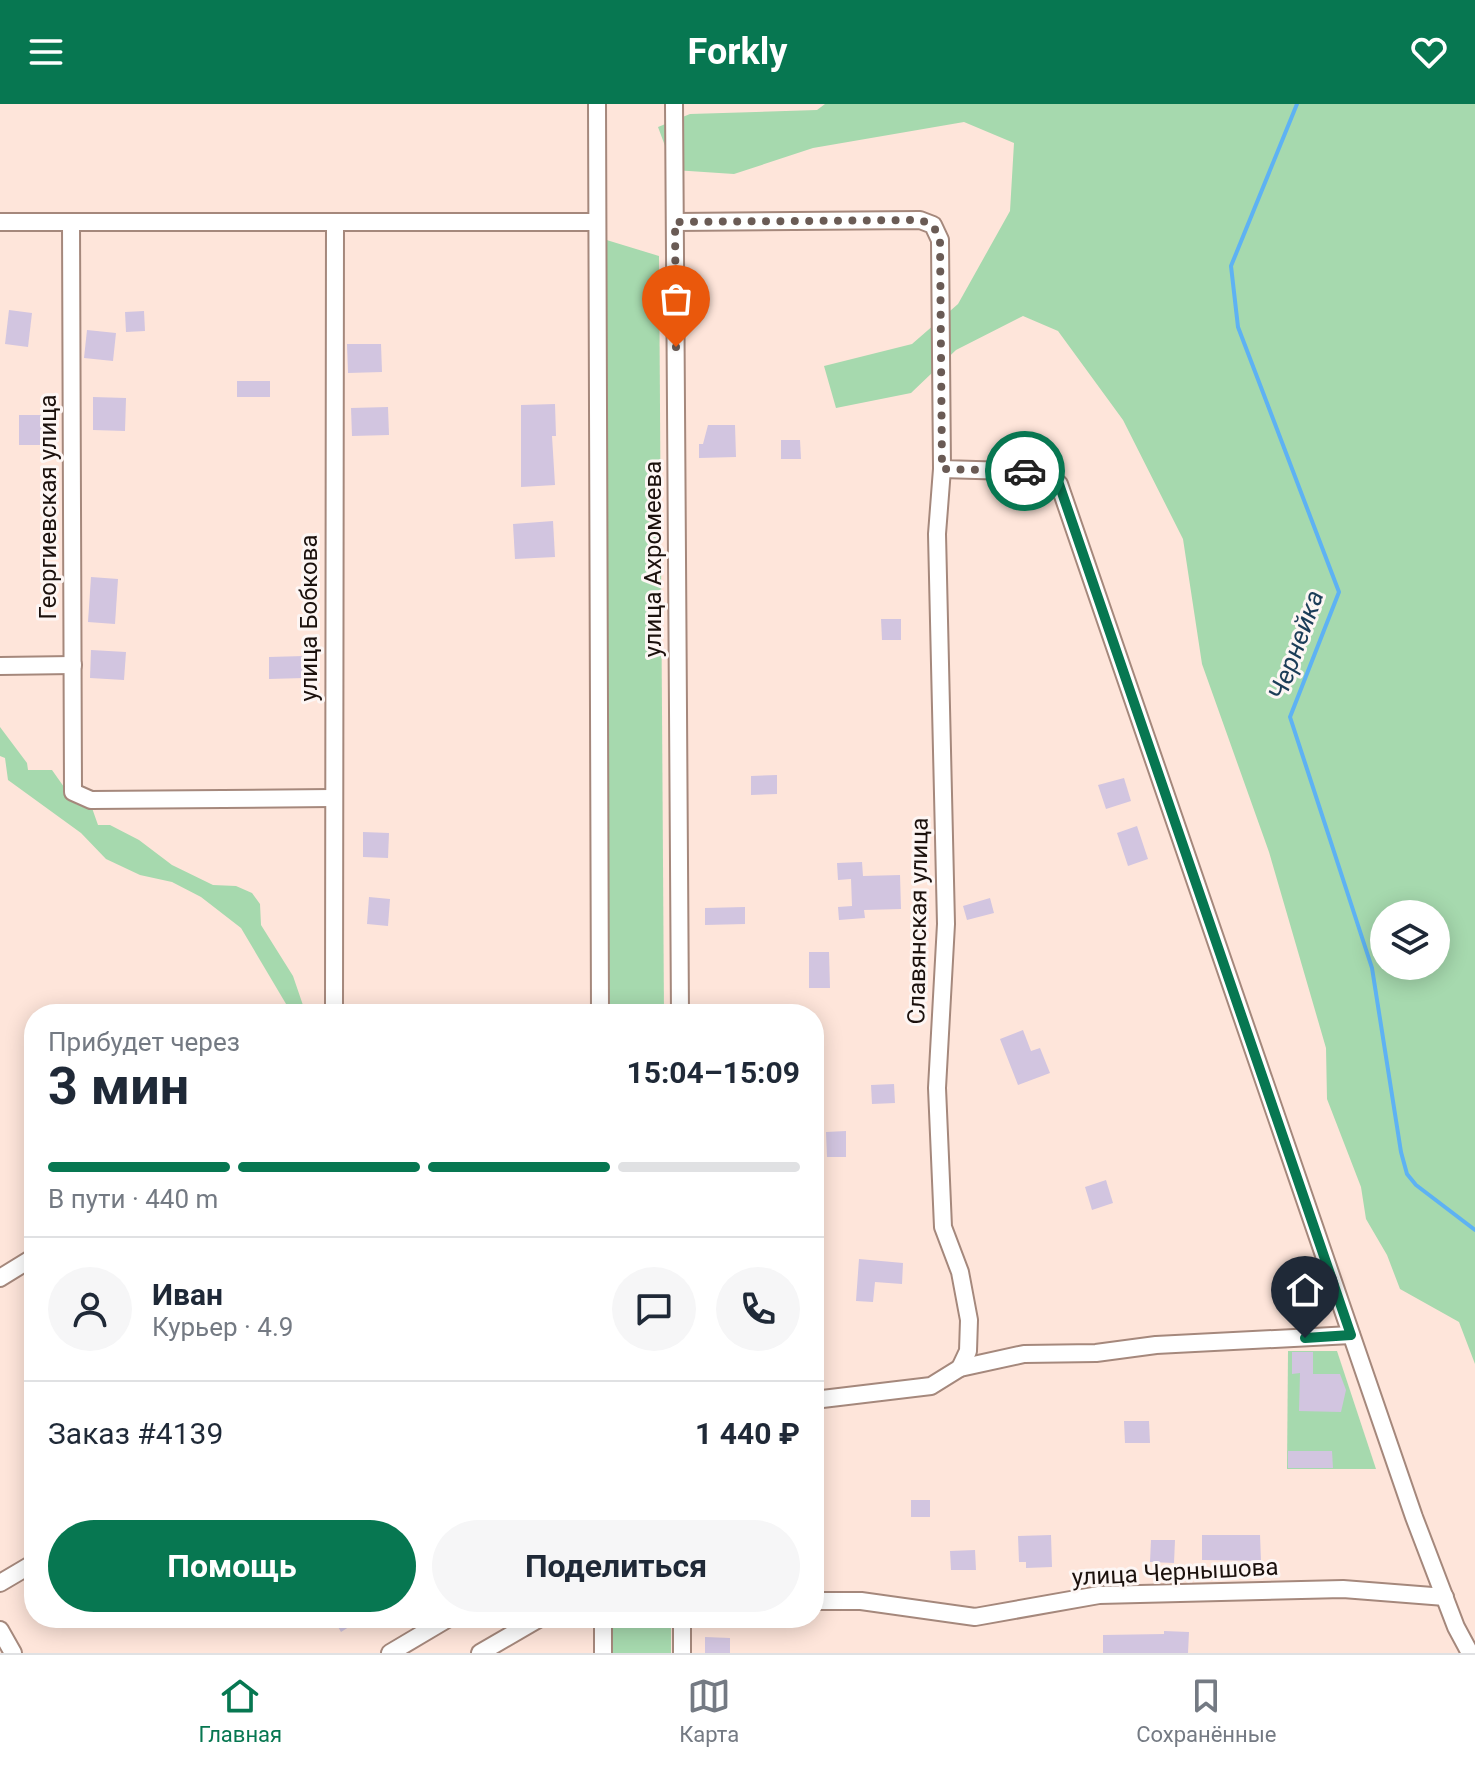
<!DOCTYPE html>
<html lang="ru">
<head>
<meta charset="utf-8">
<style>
	body { margin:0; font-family:Roboto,sans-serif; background:#f6f6f7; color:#1f2937; height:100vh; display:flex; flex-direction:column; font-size:30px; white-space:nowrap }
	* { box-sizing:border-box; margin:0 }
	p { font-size:26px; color:#747a83 }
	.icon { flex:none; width:44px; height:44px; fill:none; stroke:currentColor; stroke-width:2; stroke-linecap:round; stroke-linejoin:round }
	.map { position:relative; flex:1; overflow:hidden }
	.panel { position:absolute; left:24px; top:900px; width:800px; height:624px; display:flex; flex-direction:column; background:#fff; border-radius:32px; box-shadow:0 4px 20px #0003 }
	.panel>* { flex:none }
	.controls { position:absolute; left:1370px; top:796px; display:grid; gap:16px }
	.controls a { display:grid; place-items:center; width:80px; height:80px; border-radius:50%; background:#fff; box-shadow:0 4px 20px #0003; font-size:40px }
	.pin { position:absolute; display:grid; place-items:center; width:68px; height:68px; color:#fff; margin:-82px -34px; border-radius:50% 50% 50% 0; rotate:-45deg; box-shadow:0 0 8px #0007 }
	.pin .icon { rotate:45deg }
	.courier { position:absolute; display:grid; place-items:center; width:80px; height:80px; margin:-40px; border:6px solid #077751; border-radius:50%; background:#fff; color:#222; box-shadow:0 2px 10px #0007 }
	.summary em { font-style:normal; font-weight:700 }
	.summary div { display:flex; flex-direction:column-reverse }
	.summary { display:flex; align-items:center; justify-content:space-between; height:136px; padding:0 24px }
	h1 { font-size:52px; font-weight:700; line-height:60px }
	.bar { display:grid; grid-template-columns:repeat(4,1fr); gap:12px 8px; align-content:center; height:96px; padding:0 24px }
	.bar i { height:10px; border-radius:6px; background:#e0e1e3 }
	.bar .on { background:#077751 }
	.bar p { grid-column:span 4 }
	.line { display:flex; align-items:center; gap:20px; padding:0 24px; border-top:2px solid #e0e1e3 }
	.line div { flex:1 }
	.round { display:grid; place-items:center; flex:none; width:84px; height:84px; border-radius:42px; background:#f6f6f7 }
	.primary-button { display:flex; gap:16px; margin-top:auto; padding:16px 24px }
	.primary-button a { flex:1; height:92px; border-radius:48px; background:#077751; color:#fff; font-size:32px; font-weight:700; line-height:92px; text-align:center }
	.primary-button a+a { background:#f6f6f7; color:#1f2937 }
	header { display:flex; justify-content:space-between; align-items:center; height:104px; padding:0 24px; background:#077751; color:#fff; font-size:36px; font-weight:700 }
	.menu { display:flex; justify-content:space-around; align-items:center; height:112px; border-top:2px solid #e0e1e3; background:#fff; font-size:22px; color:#747a83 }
	.menu a { display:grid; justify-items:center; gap:4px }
	.menu .on { color:#077751 }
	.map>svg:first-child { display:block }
	.green { fill:#a6d9ae; fill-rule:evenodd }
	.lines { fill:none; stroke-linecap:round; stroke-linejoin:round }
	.stream { stroke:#5eb2f3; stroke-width:4 }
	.building { fill:#d2c5e0 }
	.minor-casing { stroke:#a5887c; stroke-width:20 }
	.minor { stroke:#fff; stroke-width:16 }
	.done { stroke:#6a5b55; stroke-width:8; stroke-dasharray:0 14.4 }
	.route { stroke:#077751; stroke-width:10 }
	.labels { text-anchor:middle; stroke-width:6; stroke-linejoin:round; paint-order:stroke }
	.street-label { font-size:24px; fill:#1b110d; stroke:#fdf6f4 }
	.water-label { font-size:26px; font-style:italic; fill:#1b3d58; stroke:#fdf6f4 }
</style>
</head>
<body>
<header><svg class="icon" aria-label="menu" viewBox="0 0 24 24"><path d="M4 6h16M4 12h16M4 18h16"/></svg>Forkly<svg class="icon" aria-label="heart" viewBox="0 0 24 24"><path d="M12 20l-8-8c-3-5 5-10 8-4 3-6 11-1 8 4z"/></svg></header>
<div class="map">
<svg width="1475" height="1549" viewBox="0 0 1475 1549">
	<rect width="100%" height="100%" fill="#fee5da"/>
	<g class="green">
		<path d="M825 0H1475V1260L1459 1218 1400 1185 1387 1151 1366 1115 1361 1083 1327 995 1326 944 1269 748 1202 560 1183 435 1123 316 1058 227 1023 212 956 246 911 289 836 304 824 262 912 240 958 200 1010 107 1014 39 964 18 813 44 734 70 674 66 658 23 690 10 817 6ZM1384 810H1436V862H1384Z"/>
		<polygon points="600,134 659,152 664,910 599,910"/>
		<polygon points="0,623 27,659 28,666 52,666 76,700 92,704 98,721 110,721 139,736 172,761 213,781 236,782 252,789 260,800 261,821 293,872 306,910 292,910 241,824 201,793 172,778 140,771 106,755 81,729 8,676 5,654 0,652"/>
		<polygon points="1288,1247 1337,1247 1376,1365 1287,1365"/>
		<rect x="613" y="1514" width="58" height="35"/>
	</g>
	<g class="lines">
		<polyline class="stream" points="1297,0 1231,162 1238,223 1339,488 1290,613 1372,864 1401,1048 1407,1070 1416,1081 1475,1126"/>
	</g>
	<g class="building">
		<polygon points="9,206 32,209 28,243 5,240"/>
		<polygon points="144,207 145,227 126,228 125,208"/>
		<polygon points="87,226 116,229 113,257 84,254"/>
		<polygon points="347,240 381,240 382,268 348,269"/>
		<rect x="237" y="277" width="33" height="16"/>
		<polygon points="93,293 126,294 125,327 93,326"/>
		<polygon points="555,300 556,332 552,332 555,381 521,383 521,301"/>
		<polygon points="388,303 389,331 352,332 351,304"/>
		<rect x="19" y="311" width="27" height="30"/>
		<polygon points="708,321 735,321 736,353 699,354 699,340 703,340"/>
		<polygon points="781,336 800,336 801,355 781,355"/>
		<polygon points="553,417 555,453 515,455 513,420"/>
		<polygon points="91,473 118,475 115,520 88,518"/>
		<polygon points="881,515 901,515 901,536 882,536"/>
		<polygon points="91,546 126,548 124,576 90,574"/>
		<polygon points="304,552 304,574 269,575 269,553"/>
		<polygon points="777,671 777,690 751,691 751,672"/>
		<polygon points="1124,674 1131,697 1106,705 1098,681"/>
		<polygon points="1137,722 1148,755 1128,762 1117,729"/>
		<polygon points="363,728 389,729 388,754 363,753"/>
		<polygon points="862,758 863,772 900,771 901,805 864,806 865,814 839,816 838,803 852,802 851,775 838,776 837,759"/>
		<polygon points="369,793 390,795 388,822 367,820"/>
		<polygon points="990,794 994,809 967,816 963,802"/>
		<polygon points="745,803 745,820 705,821 705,804"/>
		<polygon points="809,848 829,848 830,884 809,884"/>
		<polygon points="1023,926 1031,947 1040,944 1050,969 1018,981 1000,935"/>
		<polygon points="894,980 895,999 872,1000 871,981"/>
		<polygon points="846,1027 846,1053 827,1053 826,1028"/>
		<polygon points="1106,1076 1113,1099 1092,1106 1085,1083"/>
		<polygon points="859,1155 903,1159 902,1180 875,1178 873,1198 856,1197"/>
		<polygon points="1292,1248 1313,1248 1313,1270 1340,1270 1346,1286 1341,1308 1299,1307 1300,1269 1292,1270"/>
		<polygon points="1124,1317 1149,1317 1150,1339 1125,1339"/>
		<polygon points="1288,1347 1332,1347 1333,1364 1288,1364"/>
		<rect x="911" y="1396" width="19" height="17"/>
		<polygon points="1051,1431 1052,1463 1026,1464 1026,1458 1019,1458 1018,1432"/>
		<polygon points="1202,1431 1260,1431 1261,1457 1202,1456"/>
		<polygon points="1151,1436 1175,1436 1174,1459 1150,1458"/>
		<polygon points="975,1446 976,1466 951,1466 950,1447"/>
		<polygon points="333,1514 363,1514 341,1528"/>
		<polygon points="1164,1527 1189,1528 1188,1549 1103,1549 1103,1531 1164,1530"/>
		<polygon points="705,1533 730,1534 730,1549 705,1549"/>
	</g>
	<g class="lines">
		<g class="minor-casing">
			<g id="minor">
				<polyline points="597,0 600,910"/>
				<polyline points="674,0 680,910"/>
				<polyline points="0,118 597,118"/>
				<polyline points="71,118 73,688 91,696 332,694"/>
				<polyline points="675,118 920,116 933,121 940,136 942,365 1045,368 1059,380 1414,1413 1456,1523 1470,1549"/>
				<polyline points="942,365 937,430 946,820 937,984 943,1123 960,1168 969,1216 968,1247 960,1264"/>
				<polyline points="0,562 73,561"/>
				<polyline points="334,910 335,118"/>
				<polyline points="0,1174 34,1153"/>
				<polyline points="814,1296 931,1282 960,1264 1024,1250 1096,1249 1156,1241 1351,1231"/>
				<polyline points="0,1479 34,1459"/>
				<polyline points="814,1497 861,1497 975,1513 1099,1491 1343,1485 1445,1493"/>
				<polyline points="603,1514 603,1549"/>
				<polyline points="682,1514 682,1549"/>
				<polyline points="0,1526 13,1549"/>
				<polyline points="390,1549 449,1514"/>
				<polyline points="480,1549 540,1514"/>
			</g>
		</g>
		<use href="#minor" class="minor"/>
	</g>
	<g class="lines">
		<polyline class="done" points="676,243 675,118 920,116 933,121 940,136 942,365 1025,367"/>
		<polyline class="route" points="1025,367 1045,368 1059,380 1351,1231 1305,1234"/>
	</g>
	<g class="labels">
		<g class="street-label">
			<text transform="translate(48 403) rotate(-90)" y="8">Георгиевская улица</text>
			<text transform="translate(653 455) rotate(-90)" y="8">улица Ахромеева</text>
			<text transform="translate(309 514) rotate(-90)" y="8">улица Бобкова</text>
			<text transform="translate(918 817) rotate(-89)" y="8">Славянская улица</text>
			<text transform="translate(1175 1468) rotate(-3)" y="8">улица Чернышова</text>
		</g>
		<g class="water-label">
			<text transform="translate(1296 541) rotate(-70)" y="9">Чернейка</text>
		</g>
	</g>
</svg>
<div class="controls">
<a><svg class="icon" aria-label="layers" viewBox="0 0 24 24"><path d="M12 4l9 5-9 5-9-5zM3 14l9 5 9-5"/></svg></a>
</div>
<div class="pin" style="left:676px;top:243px;background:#ea580c"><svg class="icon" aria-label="bag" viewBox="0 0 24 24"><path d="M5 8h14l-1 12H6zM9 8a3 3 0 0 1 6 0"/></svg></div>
<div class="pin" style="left:1305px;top:1234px;background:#1f2937"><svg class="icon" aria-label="home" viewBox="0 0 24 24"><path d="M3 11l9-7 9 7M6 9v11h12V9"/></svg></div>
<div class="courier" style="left:1025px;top:367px"><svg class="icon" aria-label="car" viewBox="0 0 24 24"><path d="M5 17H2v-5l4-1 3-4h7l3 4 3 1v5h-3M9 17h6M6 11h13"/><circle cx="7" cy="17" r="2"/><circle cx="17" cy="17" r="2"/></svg></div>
<section class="panel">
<div class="summary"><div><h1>3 мин</h1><p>Прибудет через</p></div><em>15:04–15:09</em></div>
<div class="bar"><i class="on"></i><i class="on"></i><i class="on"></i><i></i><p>В пути · 440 m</p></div>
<div class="line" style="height:144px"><a class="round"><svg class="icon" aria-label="person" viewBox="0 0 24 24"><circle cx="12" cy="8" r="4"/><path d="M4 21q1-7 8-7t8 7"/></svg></a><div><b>Иван</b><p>Курьер · 4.9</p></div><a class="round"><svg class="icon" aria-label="chat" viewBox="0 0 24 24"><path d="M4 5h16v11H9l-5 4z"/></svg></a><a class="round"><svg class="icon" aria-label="phone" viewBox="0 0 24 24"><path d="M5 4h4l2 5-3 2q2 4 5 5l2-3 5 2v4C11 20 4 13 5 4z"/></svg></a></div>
<div class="line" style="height:104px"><div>Заказ #4139</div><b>1 440 ₽</b></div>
<div class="primary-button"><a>Помощь</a><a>Поделиться</a></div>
</section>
</div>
<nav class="menu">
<a class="on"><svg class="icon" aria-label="home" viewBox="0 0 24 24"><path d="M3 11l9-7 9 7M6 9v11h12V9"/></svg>Главная</a>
<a><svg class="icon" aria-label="map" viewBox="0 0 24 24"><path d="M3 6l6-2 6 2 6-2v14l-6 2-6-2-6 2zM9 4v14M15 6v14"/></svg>Карта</a>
<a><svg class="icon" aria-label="saved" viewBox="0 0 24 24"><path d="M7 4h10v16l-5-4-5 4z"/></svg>Сохранённые</a>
</nav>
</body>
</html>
